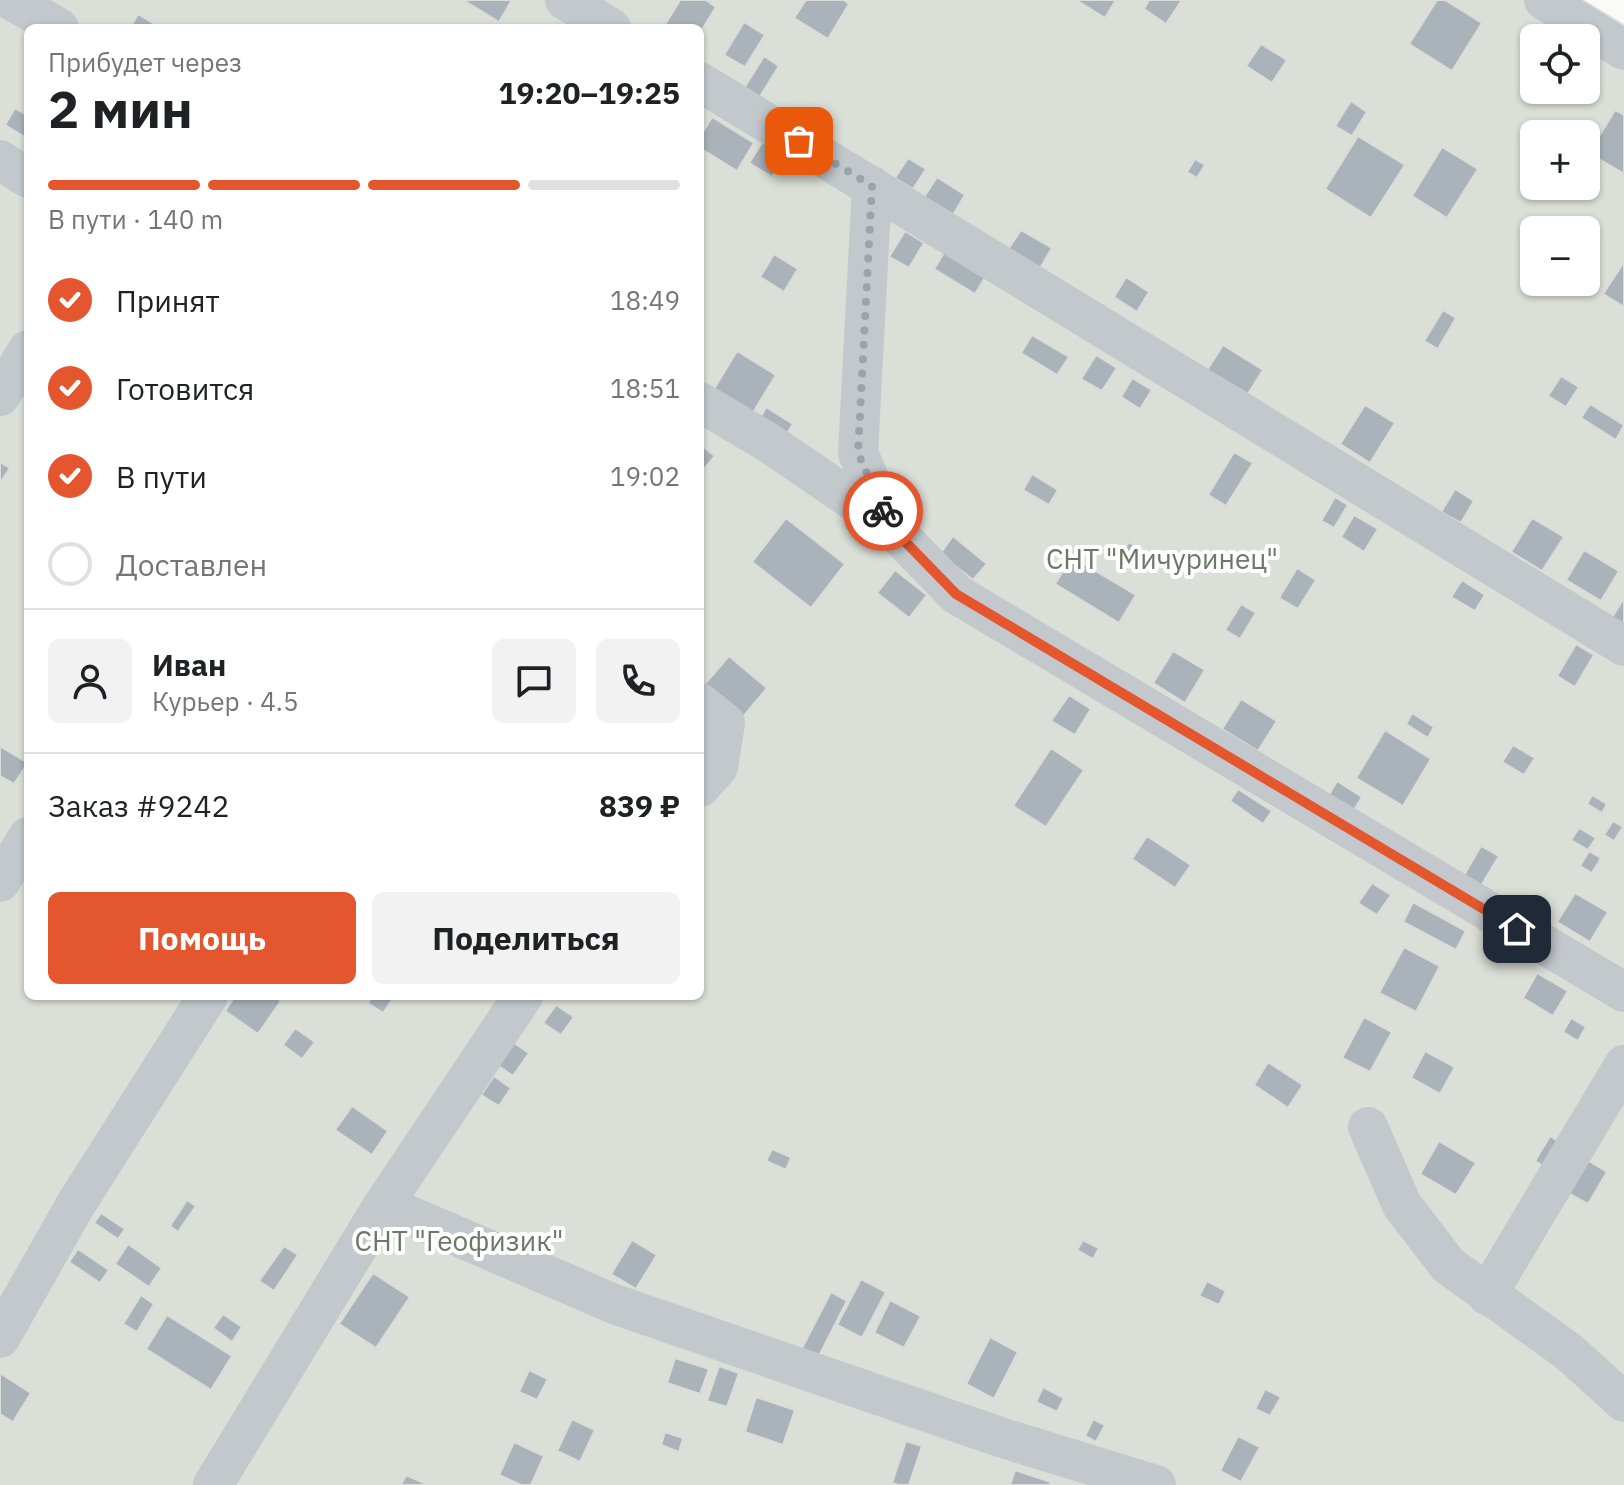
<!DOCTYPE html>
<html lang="ru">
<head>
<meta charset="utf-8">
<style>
	body { margin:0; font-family:"IBM Plex Sans",sans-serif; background:#f2f2f2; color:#202124; height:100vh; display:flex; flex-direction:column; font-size:30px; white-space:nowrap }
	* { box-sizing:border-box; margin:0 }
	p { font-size:26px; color:#757577 }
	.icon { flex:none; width:44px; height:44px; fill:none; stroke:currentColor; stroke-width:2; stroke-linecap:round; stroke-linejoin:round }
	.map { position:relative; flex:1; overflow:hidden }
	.panel { position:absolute; left:24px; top:24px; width:680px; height:976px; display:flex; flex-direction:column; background:#fff; border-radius:12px; box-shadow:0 2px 6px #0004 }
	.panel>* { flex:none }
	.controls { position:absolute; left:1520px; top:24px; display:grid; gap:16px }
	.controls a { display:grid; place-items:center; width:80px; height:80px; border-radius:12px; background:#fff; box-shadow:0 2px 6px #0004; font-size:40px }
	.pin { position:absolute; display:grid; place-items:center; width:68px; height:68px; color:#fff; margin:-34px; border-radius:16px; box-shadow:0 4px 12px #0006 }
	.courier { position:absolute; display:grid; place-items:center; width:80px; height:80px; margin:-40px; border:6px solid #e4572e; border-radius:50%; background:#fff; color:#222; box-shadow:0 2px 10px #0007 }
	.head em { font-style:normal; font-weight:700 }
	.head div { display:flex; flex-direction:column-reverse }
	.head { display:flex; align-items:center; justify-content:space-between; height:136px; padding:0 24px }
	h1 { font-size:52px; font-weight:700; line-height:60px }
	.bar { display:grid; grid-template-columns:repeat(4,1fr); gap:12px 8px; align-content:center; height:96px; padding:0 24px }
	.bar i { height:10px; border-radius:6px; background:#e0e0e0 }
	.bar .on { background:#e4572e }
	.bar p { grid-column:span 4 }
	.line { display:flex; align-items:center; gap:20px; padding:0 24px; border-top:2px solid #e0e0e0 }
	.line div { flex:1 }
	.round { display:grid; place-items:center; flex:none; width:84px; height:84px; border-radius:12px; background:#f2f2f2 }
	ol { padding:0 24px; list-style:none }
	li { display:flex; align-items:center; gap:24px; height:88px }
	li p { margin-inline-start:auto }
	li .icon { padding:8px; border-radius:50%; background:#e4572e; color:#fff; stroke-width:4 }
	li:last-child { color:#757577 }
	li i { width:44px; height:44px; border:4px solid #e0e0e0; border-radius:50% }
	.action { display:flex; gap:16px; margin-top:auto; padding:16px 24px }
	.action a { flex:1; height:92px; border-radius:12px; background:#e4572e; color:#fff; font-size:32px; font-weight:700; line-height:92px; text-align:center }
	.action a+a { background:#f2f2f2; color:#202124 }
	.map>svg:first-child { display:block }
	.green { fill:#dadfd7; fill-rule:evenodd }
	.building { fill:#aab3b9; stroke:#dcdcda; stroke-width:2 }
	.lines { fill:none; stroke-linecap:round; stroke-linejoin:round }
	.minor { stroke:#c3c8cc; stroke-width:40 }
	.done { stroke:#99a4ac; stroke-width:8; stroke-dasharray:0 14.4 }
	.route { stroke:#e4572e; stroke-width:10 }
	.labels { text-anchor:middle; stroke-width:8; stroke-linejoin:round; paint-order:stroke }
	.park-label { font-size:28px; fill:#687a64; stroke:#fff }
</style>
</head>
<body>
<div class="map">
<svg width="1624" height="1485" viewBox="0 0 1624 1485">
	<rect width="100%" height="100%" fill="#fafaf8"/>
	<path class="green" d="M0 0H1584L1624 24V1485H0ZM28 28H700V996H28ZM1534 38H1586V90H1534ZM1534 134H1586V186H1534ZM1534 230H1586V282H1534Z"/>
	<g class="building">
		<polygon points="463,0 512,0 499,22"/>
		<polygon points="680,0 706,0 716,7 700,33 700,28 663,28"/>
		<polygon points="806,0 844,0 849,4 828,39 794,18"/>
		<polygon points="1076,0 1116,0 1105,18"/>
		<polygon points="1149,0 1182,0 1166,24 1144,9"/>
		<polygon points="1437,0 1445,0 1482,23 1452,71 1409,44"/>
		<polygon points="138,14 161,28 130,28"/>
		<polygon points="744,22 765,35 745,67 724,55"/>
		<polygon points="1261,44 1287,60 1272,83 1246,66"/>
		<polygon points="764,56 779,66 756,103 741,93"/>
		<polygon points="1351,101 1367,112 1352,136 1335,126"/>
		<polygon points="15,108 28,116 28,139 5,125"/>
		<polygon points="1615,110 1624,115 1624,174 1589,153"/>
		<polygon points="712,117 754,143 737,171 700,148 700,137"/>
		<polygon points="1358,136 1405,165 1371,218 1325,189"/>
		<polygon points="763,141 786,155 772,177 749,163"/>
		<polygon points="1442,147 1478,169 1447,218 1412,196"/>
		<polygon points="908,158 926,169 913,189 895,178"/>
		<polygon points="1195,159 1205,165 1197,178 1187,172"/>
		<polygon points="937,177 965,195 953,215 924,197"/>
		<polygon points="1021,230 1052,248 1039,270 1007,251"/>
		<polygon points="905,231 924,243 909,268 889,257"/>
		<polygon points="945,251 986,276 975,294 934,269"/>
		<polygon points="774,254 798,269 784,292 760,277"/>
		<polygon points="1534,255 1534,281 1522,274"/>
		<polygon points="1624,262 1624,307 1603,294"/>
		<polygon points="1126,277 1149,292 1137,312 1114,297"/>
		<polygon points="1536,282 1568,282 1559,296"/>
		<polygon points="1443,310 1456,318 1438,349 1424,341"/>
		<polygon points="1032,335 1069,357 1057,375 1021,353"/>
		<polygon points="1223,345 1263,370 1248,394 1207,370"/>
		<polygon points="737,351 776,375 748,421 709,397"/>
		<polygon points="1096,355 1117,368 1102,391 1081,379"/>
		<polygon points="1561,376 1579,387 1566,407 1548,396"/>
		<polygon points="1132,378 1152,390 1140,409 1121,397"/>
		<polygon points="1590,404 1624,425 1616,440 1581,418"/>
		<polygon points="1365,405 1395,423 1370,463 1340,444"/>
		<polygon points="766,407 793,424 783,440 757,424"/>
		<polygon points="700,444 715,456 700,474"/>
		<polygon points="1234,452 1253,463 1226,506 1208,495"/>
		<polygon points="0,462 10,468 0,483"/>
		<polygon points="1032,474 1058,490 1049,505 1023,490"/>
		<polygon points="1455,489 1474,501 1461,523 1441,512"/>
		<polygon points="1335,497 1348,505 1334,528 1321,521"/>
		<polygon points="1354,515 1378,529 1364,552 1341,537"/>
		<polygon points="786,518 845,564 811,608 752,562"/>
		<polygon points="1532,518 1564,537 1542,571 1511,552"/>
		<polygon points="953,536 987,564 973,580 940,554"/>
		<polygon points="1129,542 1138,548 1126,568 1117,562"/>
		<polygon points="1584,550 1619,571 1601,601 1566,580"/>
		<polygon points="1072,557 1136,595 1119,623 1055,584"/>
		<polygon points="1297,568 1316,580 1298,609 1279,598"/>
		<polygon points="895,570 927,595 909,618 877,593"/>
		<polygon points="1462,580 1485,595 1475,611 1451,597"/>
		<polygon points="1624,598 1624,631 1609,622"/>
		<polygon points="1241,604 1256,613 1240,639 1225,630"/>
		<polygon points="1576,644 1594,655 1575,687 1557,676"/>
		<polygon points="1173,651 1205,670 1185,703 1153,683"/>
		<polygon points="729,656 767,688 743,717 704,685"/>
		<polygon points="1069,695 1091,709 1075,735 1051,721"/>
		<polygon points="1241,699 1277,721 1258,751 1222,729"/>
		<polygon points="1412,713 1434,727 1428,738 1406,724"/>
		<polygon points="1385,730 1431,759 1403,806 1356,778"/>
		<polygon points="1513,745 1535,758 1524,775 1502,762"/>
		<polygon points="0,746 28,763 14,784 0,776"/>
		<polygon points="1051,748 1084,770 1046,827 1013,806"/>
		<polygon points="1337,781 1362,797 1351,815 1326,800"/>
		<polygon points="1238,789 1272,811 1263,824 1230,801"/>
		<polygon points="1592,795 1607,804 1602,813 1587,804"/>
		<polygon points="1613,821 1623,827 1614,841 1604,835"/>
		<polygon points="1579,828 1596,838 1588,850 1571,840"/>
		<polygon points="1147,836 1191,865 1175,888 1132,859"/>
		<polygon points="1481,846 1499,856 1481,886 1464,875"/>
		<polygon points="1589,851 1601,858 1592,873 1580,866"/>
		<polygon points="1372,883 1391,895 1377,915 1358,903"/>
		<polygon points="1575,893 1608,912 1590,942 1557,922"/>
		<polygon points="1413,902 1466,931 1456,950 1403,922"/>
		<polygon points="1404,947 1440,966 1416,1012 1379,993"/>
		<polygon points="1537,973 1568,991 1553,1016 1523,998"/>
		<polygon points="235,996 274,996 281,1001 258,1034 225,1011"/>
		<polygon points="372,996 395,996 383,1013 368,1003"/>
		<polygon points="556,1005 574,1017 561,1035 543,1023"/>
		<polygon points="1364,1017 1392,1032 1370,1072 1342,1058"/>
		<polygon points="1571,1018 1586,1027 1578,1041 1563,1032"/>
		<polygon points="295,1028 315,1042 302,1059 283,1045"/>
		<polygon points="510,1040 529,1053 513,1076 494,1063"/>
		<polygon points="1425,1051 1455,1067 1440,1094 1411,1078"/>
		<polygon points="1268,1062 1303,1085 1288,1108 1254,1085"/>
		<polygon points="494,1076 511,1088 499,1106 481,1095"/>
		<polygon points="352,1106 388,1131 372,1155 335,1130"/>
		<polygon points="1550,1136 1566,1146 1551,1171 1535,1161"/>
		<polygon points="1439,1141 1476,1163 1456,1195 1420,1174"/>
		<polygon points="772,1149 791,1157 786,1170 766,1161"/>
		<polygon points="1576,1153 1607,1172 1588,1204 1556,1186"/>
		<polygon points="187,1200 196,1206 178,1232 170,1226"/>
		<polygon points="101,1213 125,1229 118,1239 94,1223"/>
		<polygon points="632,1240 657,1255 636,1289 611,1274"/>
		<polygon points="1083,1240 1099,1248 1093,1259 1077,1250"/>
		<polygon points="128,1244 162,1268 149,1287 115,1264"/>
		<polygon points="284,1246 298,1255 274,1291 259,1281"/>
		<polygon points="78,1249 109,1270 100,1283 69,1262"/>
		<polygon points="373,1273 410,1297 376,1348 339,1324"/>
		<polygon points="861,1279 886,1292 862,1338 837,1325"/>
		<polygon points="1207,1281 1226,1291 1219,1305 1199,1296"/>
		<polygon points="831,1292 847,1301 818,1358 801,1350"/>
		<polygon points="141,1295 154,1304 137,1332 123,1324"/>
		<polygon points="890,1300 921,1316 904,1348 874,1333"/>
		<polygon points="223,1314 242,1327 232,1342 213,1328"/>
		<polygon points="167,1315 232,1356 211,1390 146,1349"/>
		<polygon points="990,1337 1018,1352 994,1399 966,1384"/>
		<polygon points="675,1358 709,1369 700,1394 667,1383"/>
		<polygon points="719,1366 739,1373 727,1407 707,1401"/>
		<polygon points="529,1370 548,1379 537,1400 519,1392"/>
		<polygon points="0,1373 31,1393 13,1422 0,1414"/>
		<polygon points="1043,1387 1064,1398 1057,1412 1036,1402"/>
		<polygon points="1265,1389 1281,1397 1270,1416 1255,1409"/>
		<polygon points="756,1397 795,1410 783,1445 745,1432"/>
		<polygon points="572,1419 595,1430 580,1462 557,1451"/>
		<polygon points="1093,1419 1105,1425 1096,1442 1085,1436"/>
		<polygon points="665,1432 683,1438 679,1452 661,1445"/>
		<polygon points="1238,1436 1260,1447 1241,1482 1220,1471"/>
		<polygon points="906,1441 922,1446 909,1485 898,1485 892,1483"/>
		<polygon points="514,1442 544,1456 531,1485 521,1485 499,1475"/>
		<polygon points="1015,1470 1051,1482 1050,1485 1010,1485"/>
		<polygon points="406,1475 426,1484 425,1485 401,1485"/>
	</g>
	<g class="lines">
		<g class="minor">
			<polyline points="11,0 59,28"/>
			<polyline points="565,0 611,28"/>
			<polyline points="1544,0 1624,50"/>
			<polyline points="700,82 1624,646"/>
			<polyline points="0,160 28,178"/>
			<polyline points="872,186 858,453 889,525 956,594 1624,992"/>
			<polyline points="0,396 28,350"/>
			<polyline points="700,402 769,443 889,525"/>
			<polyline points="700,703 725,723 718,767 700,787"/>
			<polyline points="0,882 28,837"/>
			<polyline points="1368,1127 1402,1205 1448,1265 1569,1352 1624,1402"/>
			<polyline points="382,1207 523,996"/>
			<polyline points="1487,1295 1624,1065"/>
			<polyline points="0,1338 76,1204 208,996"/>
			<polyline points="213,1485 382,1207 406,1214 614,1304 1003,1438 1156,1485"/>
		</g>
	</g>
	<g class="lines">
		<polyline class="done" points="799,141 872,186 858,453 883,511"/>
		<polyline class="route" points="883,511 889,525 956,594 1517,929"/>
	</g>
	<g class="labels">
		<g class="park-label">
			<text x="1162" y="569">СНТ "Мичуринец"</text>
			<text x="459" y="1251">СНТ "Геофизик"</text>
		</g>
	</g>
</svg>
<div class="controls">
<a><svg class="icon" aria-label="locate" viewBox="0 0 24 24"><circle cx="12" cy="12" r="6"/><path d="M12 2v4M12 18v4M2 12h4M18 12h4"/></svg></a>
<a>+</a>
<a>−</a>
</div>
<div class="pin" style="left:799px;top:141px;background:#ea580c"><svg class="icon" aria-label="bag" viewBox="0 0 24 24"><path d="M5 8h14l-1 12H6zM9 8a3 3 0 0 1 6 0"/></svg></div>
<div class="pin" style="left:1517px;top:929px;background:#1f2937"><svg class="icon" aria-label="home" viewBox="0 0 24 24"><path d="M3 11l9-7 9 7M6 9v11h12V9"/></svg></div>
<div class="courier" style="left:883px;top:511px"><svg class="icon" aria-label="bike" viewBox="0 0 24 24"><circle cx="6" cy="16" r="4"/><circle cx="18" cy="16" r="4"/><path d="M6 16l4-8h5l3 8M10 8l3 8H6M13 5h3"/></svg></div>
<section class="panel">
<div class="head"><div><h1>2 мин</h1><p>Прибудет через</p></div><em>19:20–19:25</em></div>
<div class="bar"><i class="on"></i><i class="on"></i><i class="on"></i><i></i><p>В пути · 140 m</p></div>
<ol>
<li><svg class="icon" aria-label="check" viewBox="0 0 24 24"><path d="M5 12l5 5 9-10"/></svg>Принят<p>18:49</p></li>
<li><svg class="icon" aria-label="check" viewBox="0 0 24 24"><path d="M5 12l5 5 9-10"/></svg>Готовится<p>18:51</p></li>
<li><svg class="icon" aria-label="check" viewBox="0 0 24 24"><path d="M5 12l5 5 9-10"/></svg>В пути<p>19:02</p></li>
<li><i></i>Доставлен</li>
</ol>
<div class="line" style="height:144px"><a class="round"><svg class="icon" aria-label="person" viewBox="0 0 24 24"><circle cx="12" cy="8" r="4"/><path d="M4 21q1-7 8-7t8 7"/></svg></a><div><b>Иван</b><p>Курьер · 4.5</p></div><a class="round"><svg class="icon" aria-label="chat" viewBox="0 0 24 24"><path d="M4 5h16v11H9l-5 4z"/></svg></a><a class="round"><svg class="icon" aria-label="phone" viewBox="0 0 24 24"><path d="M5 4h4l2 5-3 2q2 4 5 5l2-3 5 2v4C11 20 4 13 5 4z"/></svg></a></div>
<div class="line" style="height:104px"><div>Заказ #9242</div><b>839 ₽</b></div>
<div class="action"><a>Помощь</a><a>Поделиться</a></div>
</section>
</div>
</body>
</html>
